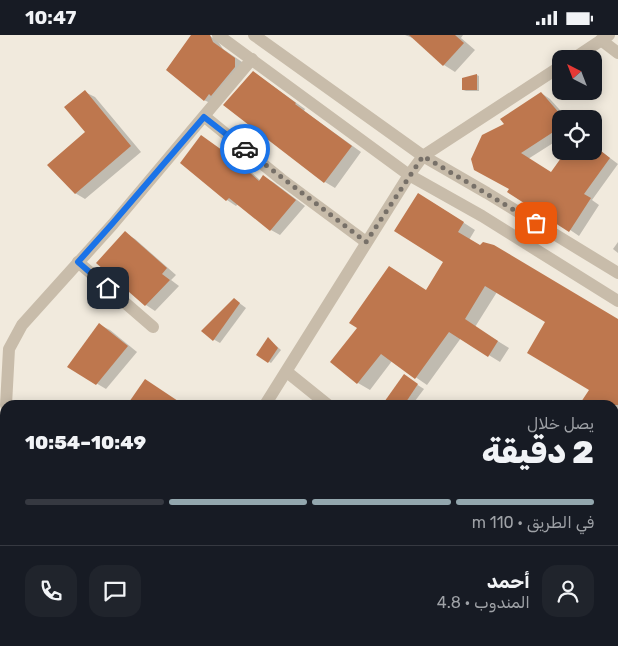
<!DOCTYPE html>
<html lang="ar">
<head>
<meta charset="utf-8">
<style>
	body { margin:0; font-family:Rubik,Vazirmatn,sans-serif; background:#20242c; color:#f1f3f6; direction:rtl; height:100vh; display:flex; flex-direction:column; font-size:19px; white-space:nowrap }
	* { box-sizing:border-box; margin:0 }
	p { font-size:16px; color:#9ea1a6 }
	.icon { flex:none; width:28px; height:28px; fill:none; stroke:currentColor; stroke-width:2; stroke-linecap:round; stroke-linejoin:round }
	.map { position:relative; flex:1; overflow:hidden; direction:ltr }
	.sheet { position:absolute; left:0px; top:365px; width:619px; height:246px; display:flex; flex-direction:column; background:#171b24; border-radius:15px 15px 0 0; box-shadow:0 2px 12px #0003; direction:rtl }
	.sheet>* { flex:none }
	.needle { width:32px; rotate:318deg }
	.buttons { position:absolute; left:552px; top:15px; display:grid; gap:10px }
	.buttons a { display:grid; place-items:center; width:50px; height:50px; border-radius:10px; background:#171b24; box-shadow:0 2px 12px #0003; font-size:25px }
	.pin { position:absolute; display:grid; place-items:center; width:42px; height:42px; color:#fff; margin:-21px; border-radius:10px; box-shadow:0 2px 8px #0006 }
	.courier { position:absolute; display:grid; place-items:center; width:50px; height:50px; margin:-25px; border:4px solid #1a73e8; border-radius:50%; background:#fff; color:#222; box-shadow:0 1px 6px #0007 }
	.summary em { font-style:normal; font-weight:800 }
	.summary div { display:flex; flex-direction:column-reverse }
	.summary { display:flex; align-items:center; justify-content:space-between; height:85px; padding:0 25px }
	h1 { font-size:32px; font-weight:800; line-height:38px }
	.bar { display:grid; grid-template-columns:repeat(4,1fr); gap:8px 5px; align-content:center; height:60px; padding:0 25px }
	.bar i { height:6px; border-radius:4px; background:#363941 }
	.bar .active { background:#93a7ae }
	.bar p { grid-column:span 4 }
	.line { display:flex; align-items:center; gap:12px; padding:0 25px; border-top:1px solid #363941 }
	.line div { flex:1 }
	.round { display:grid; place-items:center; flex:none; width:52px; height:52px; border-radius:15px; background:#20242c }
	.status { display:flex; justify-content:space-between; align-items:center; height:35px; padding:0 25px; background:#171b24; direction:ltr }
	.status svg { height:14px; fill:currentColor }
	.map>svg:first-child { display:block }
	.green { fill:#b0bf9e }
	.shadow { fill:#0003 }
	.building { fill:#be774e }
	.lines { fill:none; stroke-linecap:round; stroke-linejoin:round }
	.minor { stroke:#c8bcaa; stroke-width:12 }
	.done { stroke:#777068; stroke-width:5; stroke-dasharray:0 9 }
	.route { stroke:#1a73e8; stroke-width:6 }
</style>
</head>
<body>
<div class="status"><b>10:47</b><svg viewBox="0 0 49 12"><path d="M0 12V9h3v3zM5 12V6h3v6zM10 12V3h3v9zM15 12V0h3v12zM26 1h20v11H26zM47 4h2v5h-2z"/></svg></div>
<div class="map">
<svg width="618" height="611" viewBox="0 0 618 611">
	<rect width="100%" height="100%" fill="#f1eadd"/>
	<polygon class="green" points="0,521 5,528 5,606 65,606 69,611 0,611"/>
	<g class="shadow">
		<polygon points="192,0 208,0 217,5 223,14 245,29 214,70 204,65"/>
		<polygon points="405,0 463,0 461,3 475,15 455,37 444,30 415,4"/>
		<polygon points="253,37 305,74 304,76 361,117 335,153 325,147 225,70"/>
		<polygon points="477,40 479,41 479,56 466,56 463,55"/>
		<polygon points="85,57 95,62 141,117 85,164 75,158 87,97"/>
		<polygon points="541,58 550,64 568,84 561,84 561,103 528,124 551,139 594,116 594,111 618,129 592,165 599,170 579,201 510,154 506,89"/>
		<polygon points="201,101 243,130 261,146 264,142 273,147 305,171 280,200 271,195 238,169 236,171 227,165 182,127"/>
		<polygon points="430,166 475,195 469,205 618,285 618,400 614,397 614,370 581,370 591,355 547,287 497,257 475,292 509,313 500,327 461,303 427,350 392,326 370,355 358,348 332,327 427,256 445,227"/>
		<polygon points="125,198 135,204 176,240 171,245 179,251 155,276 146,270"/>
		<polygon points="618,207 618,218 613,214"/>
		<polygon points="234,264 246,273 220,308 213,304"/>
		<polygon points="100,290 110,295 137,317 106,354 69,332"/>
		<polygon points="271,306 281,315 271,328 258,320"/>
		<polygon points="410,345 424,354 412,370 384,370"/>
		<polygon points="618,470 618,522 614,519 614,476"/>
		<polygon points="167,606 250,606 255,610 258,606 341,606 348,611 175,611"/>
		<polygon points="409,606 461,606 470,611 419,611"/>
		<polygon points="516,606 562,606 559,611 514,611"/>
	</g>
	<g class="building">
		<polygon points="191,0 210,0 213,7 235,23 235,32 211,61 209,59 204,66 166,35"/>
		<polygon points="409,0 455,0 464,8 443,31"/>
		<polygon points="253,36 296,68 295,69 352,111 324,148 223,70"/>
		<polygon points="477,39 477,55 462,55 462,43"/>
		<polygon points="85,55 131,111 75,159 47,130 85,97 64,72"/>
		<polygon points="541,57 561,80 561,92 521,118 551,137 566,116 601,116 610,123 584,159 591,163 569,197 507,157 509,154 474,135 471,124 482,100 504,89 500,84"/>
		<polygon points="201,100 233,123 259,146 263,140 296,165 270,196 229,163 226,166 180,128"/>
		<polygon points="418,158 464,187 458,197 480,210 483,207 494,210 618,284 618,370 579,370 589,355 527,318 545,287 485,251 465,284 498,306 488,322 449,297 415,344 381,319 357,349 330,327 357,293 349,288 389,231 426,255 443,227 394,196"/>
		<polygon points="125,196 167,233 162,239 170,245 145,271 96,228"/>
		<polygon points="234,263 240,268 213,306 201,296"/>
		<polygon points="99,288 128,311 96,350 67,332"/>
		<polygon points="268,302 278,313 268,328 256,320"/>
		<polygon points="404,339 418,349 404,370 382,370"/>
		<polygon points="145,344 184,370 127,370"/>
	</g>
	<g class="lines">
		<g class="minor">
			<polyline points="218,0 409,140 482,181 618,266"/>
			<polyline points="254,0 423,121 487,158 618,238"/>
			<polyline points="601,5 618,18"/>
			<polyline points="573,24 609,0"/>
			<polyline points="205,82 281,144 366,207"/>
			<polyline points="78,227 153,292"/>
			<polyline points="287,337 328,370"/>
			<polyline points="6,370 9,314 22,290 113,189 252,24"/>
			<polyline points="265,370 409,140 423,121 561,31"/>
			<polyline points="0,405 5,391"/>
			<polyline points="0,504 5,510"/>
			<polyline points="92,606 95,611"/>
			<polyline points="352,606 364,611"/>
		</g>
	</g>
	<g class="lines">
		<polyline class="done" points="245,114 366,207 423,121 536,188"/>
		<polyline class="route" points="108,253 78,227 112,189 204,82 245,114"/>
	</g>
</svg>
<div class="buttons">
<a><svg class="needle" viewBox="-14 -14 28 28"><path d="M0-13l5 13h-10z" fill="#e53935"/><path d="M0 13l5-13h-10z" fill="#9ea1a6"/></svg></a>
<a><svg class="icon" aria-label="locate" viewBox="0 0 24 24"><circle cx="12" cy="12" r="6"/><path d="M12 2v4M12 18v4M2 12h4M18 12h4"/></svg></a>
</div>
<div class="pin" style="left:536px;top:188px;background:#ea580c"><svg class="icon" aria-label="bag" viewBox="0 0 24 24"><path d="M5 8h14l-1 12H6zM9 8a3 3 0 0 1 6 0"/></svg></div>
<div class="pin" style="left:108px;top:253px;background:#1f2937"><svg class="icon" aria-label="home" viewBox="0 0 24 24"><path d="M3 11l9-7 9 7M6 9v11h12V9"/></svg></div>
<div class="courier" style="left:245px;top:114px"><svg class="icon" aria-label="car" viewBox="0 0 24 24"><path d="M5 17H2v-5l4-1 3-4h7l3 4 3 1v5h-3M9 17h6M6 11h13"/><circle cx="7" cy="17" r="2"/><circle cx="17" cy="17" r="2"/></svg></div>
<section class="sheet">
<div class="summary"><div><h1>2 دقيقة</h1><p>يصل خلال</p></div><em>10:49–10:54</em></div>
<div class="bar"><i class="active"></i><i class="active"></i><i class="active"></i><i></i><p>في الطريق · 110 m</p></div>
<div class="line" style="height:90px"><a class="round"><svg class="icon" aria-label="person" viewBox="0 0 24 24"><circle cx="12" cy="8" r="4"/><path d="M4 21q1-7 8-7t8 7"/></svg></a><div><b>أحمد</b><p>المندوب · 4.8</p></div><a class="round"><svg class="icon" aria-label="chat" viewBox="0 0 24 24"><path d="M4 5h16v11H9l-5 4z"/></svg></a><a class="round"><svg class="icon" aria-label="phone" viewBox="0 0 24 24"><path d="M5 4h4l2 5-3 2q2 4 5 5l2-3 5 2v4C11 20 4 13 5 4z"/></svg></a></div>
</section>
</div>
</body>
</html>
